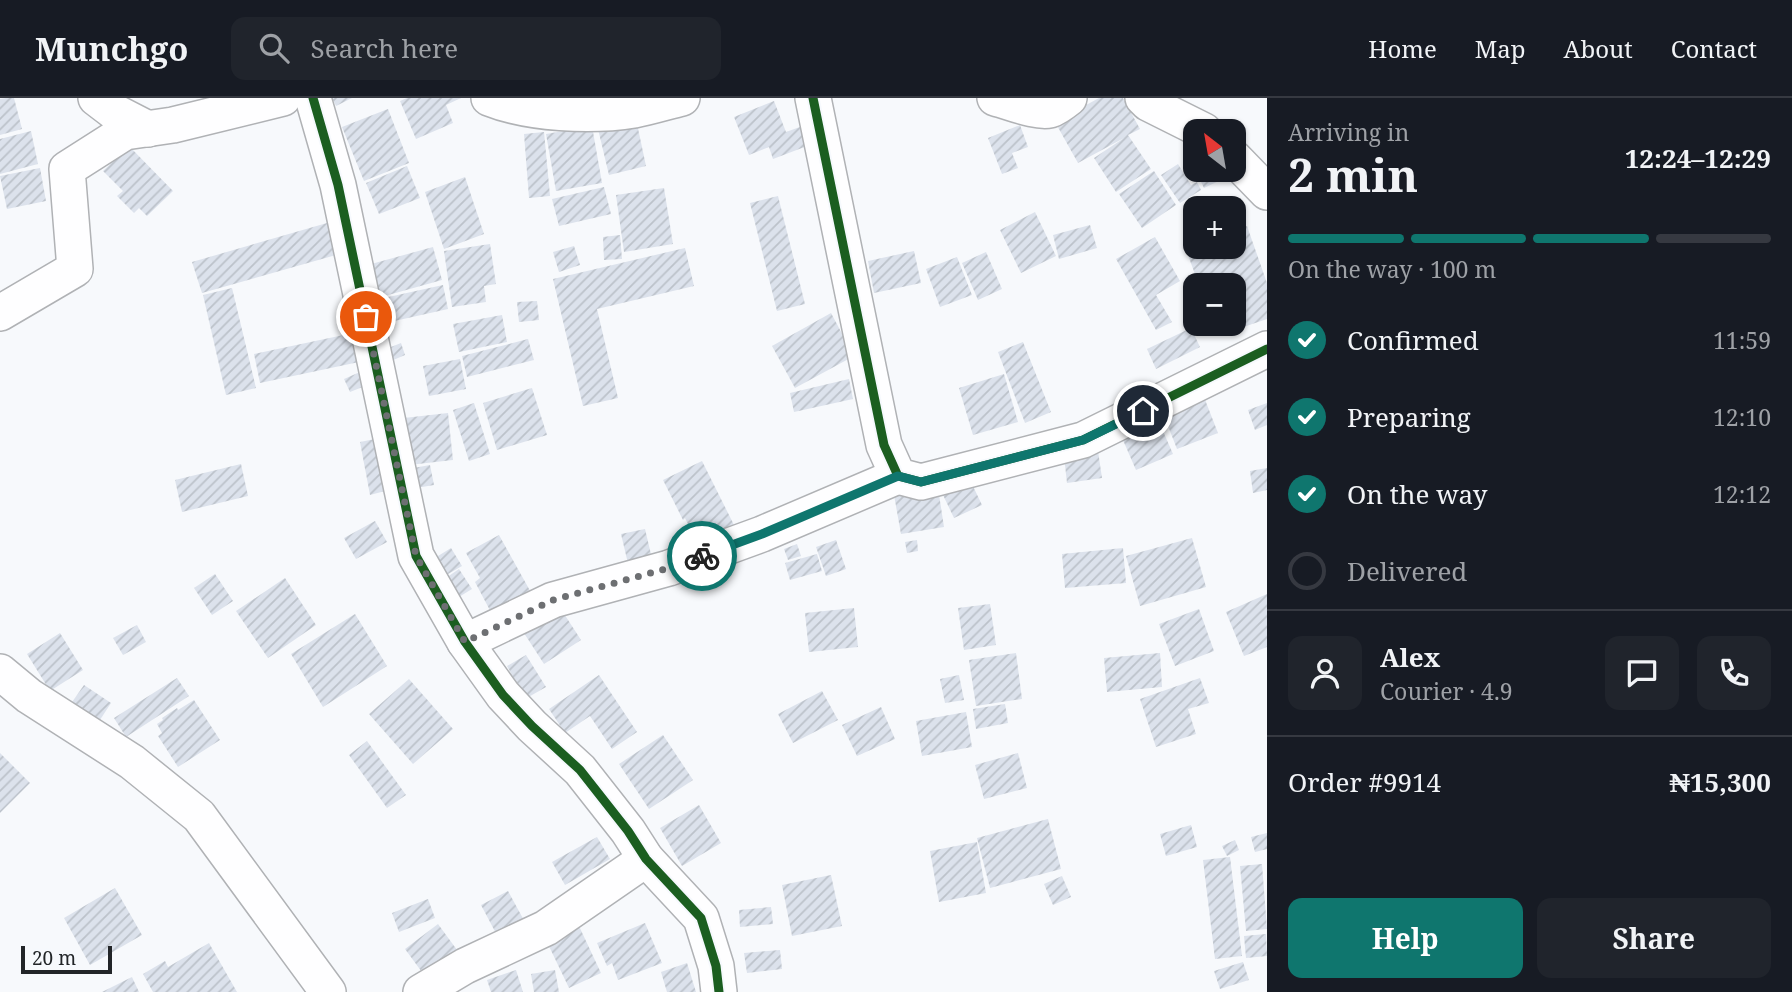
<!DOCTYPE html>
<html lang="en">
<head>
<meta charset="utf-8">
<style>
	body { margin:0; font-family:"Noto Serif",serif; background:#20242c; color:#f1f3f6; height:100vh; display:flex; flex-direction:column; font-size:26px; white-space:nowrap }
	* { box-sizing:border-box; margin:0 }
	p { font-size:23px; color:#9ea1a6 }
	.icon { flex:none; width:38px; height:38px; fill:none; stroke:currentColor; stroke-width:2; stroke-linecap:round; stroke-linejoin:round }
	.map { position:relative; flex:1; overflow:hidden }
	.panel { display:flex; flex-direction:column; background:#171b24; width:525px }
	.panel>* { flex:none }
	.needle { width:46px; rotate:329deg }
	.buttons { position:absolute; left:1183px; top:21px; display:grid; gap:14px }
	.buttons a { display:grid; place-items:center; width:63px; height:63px; border-radius:14px; background:#171b24; box-shadow:0 2px 5px #0004; font-size:35px }
	.scale { position:absolute; left:21px; bottom:18px; width:91px; box-sizing:border-box; padding-left:7px; border:4px solid #222528; border-top:0; font-size:19px; line-height:24px; white-space:nowrap; color:#222528; -webkit-text-stroke:5px #f6f9fd; paint-order:stroke }
	.pin { position:absolute; display:grid; place-items:center; width:60px; height:60px; color:#fff; margin:-30px; border:4px solid #fff; border-radius:50%; box-shadow:0 2px 7px #0007 }
	.courier { position:absolute; display:grid; place-items:center; width:70px; height:70px; margin:-35px; border:5px solid #0f766e; border-radius:50%; background:#fff; color:#222; box-shadow:0 2px 9px #0007 }
	.head em { font-style:normal; font-weight:700 }
	.head div { display:flex; flex-direction:column-reverse }
	.head { display:flex; align-items:center; justify-content:space-between; height:119px; padding:0 21px }
	h1 { font-size:46px; font-weight:700; line-height:52px }
	.bar { display:grid; grid-template-columns:repeat(4,1fr); gap:10px 7px; align-content:center; height:84px; padding:0 21px }
	.bar i { height:9px; border-radius:5px; background:#363941 }
	.bar .selected { background:#0f766e }
	.bar p { grid-column:span 4 }
	.line { display:flex; align-items:center; gap:18px; padding:0 21px; border-top:2px solid #363941 }
	.line div { flex:1 }
	.round { display:grid; place-items:center; flex:none; width:74px; height:74px; border-radius:14px; background:#20242c }
	ol { padding:0 21px; list-style:none }
	li { display:flex; align-items:center; gap:21px; height:77px }
	li p { margin-inline-start:auto }
	li .icon { padding:7px; border-radius:50%; background:#0f766e; color:#fff; stroke-width:4 }
	li:last-child { color:#9ea1a6 }
	li i { width:38px; height:38px; border:4px solid #363941; border-radius:50% }
	.cta { display:flex; gap:14px; margin-top:auto; padding:14px 21px }
	.cta a { flex:1; height:80px; border-radius:14px; background:#0f766e; color:#fff; font-size:28px; font-weight:700; line-height:80px; text-align:center }
	.cta a+a { background:#20242c; color:#f1f3f6 }
	header { display:flex; align-items:center; gap:42px; box-sizing:border-box; height:98px; padding:0 35px; background:#171b24; border-bottom:2px solid #363941 }
	header strong { font-size:33px }
	nav { display:flex; gap:38px; margin-inline-start:auto; font-size:24px }
	.search { width:490px; height:63px; background:#20242c; display:flex; align-items:center; gap:18px; box-sizing:border-box; padding:0 24px; border-radius:14px; color:#9ea1a6; font-size:26px }
	main { display:flex; flex:1; min-height:0 }
	.map>svg:first-child { display:block }
	.building { fill:url(#building-hatch) }
	.lines { fill:none; stroke-linecap:round; stroke-linejoin:round }
	.street-casing { stroke:#b0b2b5; stroke-width:38 }
	.street { stroke:#fefeff; stroke-width:35 }
	.cycleway-casing { stroke:#f6f9fd; stroke-width:13 }
	.cycleway { stroke:#1b5e20; stroke-width:9 }
	.done { stroke:#6d6f72; stroke-width:7; stroke-dasharray:0 12.6 }
	.route { stroke:#0f766e; stroke-width:9 }
</style>
</head>
<body>
<header>
<strong>Munchgo</strong>
<div class="search"><svg class="icon" aria-label="search" viewBox="0 0 24 24"><circle cx="10" cy="10" r="6"/><path d="M15 15l6 6"/></svg>Search here</div>
<nav><a>Home</a><a>Map</a><a>About</a><a>Contact</a></nav>
</header>
<main>
<div class="map">
<svg width="1267" height="894" viewBox="0 0 1267 894">
	<defs>
		<pattern id="building-hatch" width="6" height="6" patternUnits="userSpaceOnUse" patternTransform="scale(1.75)"><rect width="6" height="6" fill="#dce2ec"/><path d="M-1 1l2-2M0 6l6-6M5 7l2-2" fill="none" stroke="#bcc2ca"/></pattern>
	</defs>
	<rect width="100%" height="100%" fill="#f7f9fc"/>
	<g class="building">
		<polygon points="6,0 14,0 22,31 0,37 0,1"/>
		<polygon points="332,0 352,0 336,8"/>
		<polygon points="407,0 461,0 446,7 453,25 416,41 400,3"/>
		<polygon points="1099,0 1123,0 1140,31 1128,37 1151,71 1116,94 1094,60 1124,40 1078,65 1055,24"/>
		<polygon points="774,3 786,34 808,26 815,45 773,61 769,49 749,57 734,19"/>
		<polygon points="388,11 409,65 364,83 342,29"/>
		<polygon points="636,21 646,68 609,77 598,31"/>
		<polygon points="1020,27 1028,49 1012,55 1018,70 1002,76 988,40"/>
		<polygon points="592,28 602,85 556,93 546,36"/>
		<polygon points="31,33 38,66 0,76 0,41"/>
		<polygon points="544,34 550,98 529,100 524,36"/>
		<polygon points="129,48 173,93 147,118 139,110 134,115 117,98 123,93 103,73"/>
		<polygon points="1178,66 1191,87 1197,84 1201,92 1180,105 1161,77"/>
		<polygon points="407,68 420,100 379,116 366,85"/>
		<polygon points="40,70 46,103 7,111 0,78"/>
		<polygon points="1219,72 1225,80 1204,90 1200,82"/>
		<polygon points="1154,73 1176,107 1142,130 1119,96"/>
		<polygon points="465,79 484,136 444,151 425,94"/>
		<polygon points="604,89 611,116 559,128 552,101"/>
		<polygon points="664,90 673,146 624,154 616,97"/>
		<polygon points="778,98 805,206 777,213 750,105"/>
		<polygon points="1035,114 1056,158 1021,175 1000,132"/>
		<polygon points="327,125 336,157 202,195 192,164"/>
		<polygon points="1090,127 1097,150 1059,161 1053,137"/>
		<polygon points="1247,128 1267,185 1267,221 1217,238 1212,226 1234,226 1234,187 1199,187 1185,149 1195,146 1195,149 1234,149 1234,132"/>
		<polygon points="620,137 622,161 604,162 603,139"/>
		<polygon points="1155,139 1180,183 1156,197 1172,224 1156,232 1116,161"/>
		<polygon points="490,146 496,186 484,188 486,204 452,209 444,153"/>
		<polygon points="574,148 580,167 559,174 553,154"/>
		<polygon points="433,149 442,182 374,201 364,168"/>
		<polygon points="685,150 694,188 597,211 618,300 583,308 553,181"/>
		<polygon points="914,153 921,185 874,195 868,163"/>
		<polygon points="986,154 1002,191 978,202 962,165"/>
		<polygon points="957,159 972,197 940,209 926,171"/>
		<polygon points="443,187 448,211 390,224 384,200"/>
		<polygon points="232,190 256,290 226,297 203,197"/>
		<polygon points="537,203 539,222 519,224 517,204"/>
		<polygon points="831,215 854,258 795,290 772,248"/>
		<polygon points="502,217 507,244 459,254 453,226"/>
		<polygon points="1191,230 1200,249 1156,271 1147,251"/>
		<polygon points="353,235 359,264 260,285 254,256"/>
		<polygon points="528,241 534,262 467,279 462,258"/>
		<polygon points="1023,244 1051,314 1025,325 998,254"/>
		<polygon points="401,245 405,257 391,263 386,251"/>
		<polygon points="460,261 466,291 429,298 423,268"/>
		<polygon points="360,274 365,288 350,294 344,281"/>
		<polygon points="1004,276 1018,324 973,337 959,290"/>
		<polygon points="849,281 853,301 794,314 790,295"/>
		<polygon points="532,290 547,337 497,352 483,305"/>
		<polygon points="1202,294 1218,335 1177,351 1161,310"/>
		<polygon points="474,305 490,356 469,363 453,312"/>
		<polygon points="1267,305 1267,327 1255,332 1248,312"/>
		<polygon points="448,315 453,362 409,367 404,320"/>
		<polygon points="1156,317 1173,356 1136,372 1119,333"/>
		<polygon points="375,341 385,393 370,397 360,344"/>
		<polygon points="1098,353 1102,380 1067,385 1064,358"/>
		<polygon points="702,363 735,429 698,447 685,420 683,422 663,382"/>
		<polygon points="241,366 248,398 182,414 175,382"/>
		<polygon points="430,367 434,387 410,391 408,371"/>
		<polygon points="1267,370 1267,392 1253,395 1250,373"/>
		<polygon points="971,384 982,407 954,420 943,397"/>
		<polygon points="938,390 944,429 901,436 894,397"/>
		<polygon points="375,423 387,444 356,461 344,440"/>
		<polygon points="645,431 654,469 630,474 621,436"/>
		<polygon points="499,437 533,498 494,520 475,484 480,480 466,455"/>
		<polygon points="1192,440 1206,489 1140,508 1126,458"/>
		<polygon points="836,442 846,471 826,478 816,449"/>
		<polygon points="917,442 918,453 907,455 905,444"/>
		<polygon points="797,446 801,458 788,462 784,451"/>
		<polygon points="451,450 462,468 436,483 425,466"/>
		<polygon points="1123,450 1126,485 1065,490 1062,456"/>
		<polygon points="817,456 822,473 790,482 785,465"/>
		<polygon points="459,471 472,491 449,505 437,486"/>
		<polygon points="215,476 233,503 212,517 194,490"/>
		<polygon points="285,480 316,527 268,560 236,513"/>
		<polygon points="1267,496 1267,549 1244,558 1226,514"/>
		<polygon points="990,506 996,547 964,552 958,510"/>
		<polygon points="559,508 581,542 544,566 522,532"/>
		<polygon points="854,510 858,549 809,554 805,515"/>
		<polygon points="1199,511 1214,553 1175,568 1159,526"/>
		<polygon points="355,516 387,568 323,609 291,556"/>
		<polygon points="137,527 146,544 123,557 113,540"/>
		<polygon points="60,535 83,572 50,593 27,556"/>
		<polygon points="1016,555 1022,601 976,608 969,562"/>
		<polygon points="1160,555 1162,589 1107,594 1104,560"/>
		<polygon points="526,557 546,589 525,601 507,568"/>
		<polygon points="599,577 637,634 612,651 590,618 565,635 549,611"/>
		<polygon points="959,577 964,602 945,605 940,581"/>
		<polygon points="177,580 189,598 126,639 114,620"/>
		<polygon points="1200,580 1209,605 1188,611 1196,636 1156,649 1140,601"/>
		<polygon points="409,581 453,631 413,666 369,616"/>
		<polygon points="84,587 111,605 98,625 70,607"/>
		<polygon points="822,593 838,622 793,645 778,616"/>
		<polygon points="194,602 220,642 178,669 158,638 162,635 157,626 163,622 162,620 177,610 178,612"/>
		<polygon points="1005,606 1008,625 976,631 973,611"/>
		<polygon points="881,609 895,641 857,658 842,627"/>
		<polygon points="966,614 972,649 922,658 916,623"/>
		<polygon points="663,637 693,682 649,711 619,666"/>
		<polygon points="367,643 406,697 387,710 349,657"/>
		<polygon points="0,655 30,685 0,715"/>
		<polygon points="1018,655 1027,690 984,701 975,667"/>
		<polygon points="699,707 721,745 682,768 660,730"/>
		<polygon points="1048,721 1061,771 990,790 977,740"/>
		<polygon points="1191,727 1197,749 1166,758 1160,736"/>
		<polygon points="1267,735 1267,751 1255,754 1251,739"/>
		<polygon points="597,739 610,761 565,787 552,764"/>
		<polygon points="1235,742 1239,752 1227,758 1222,748"/>
		<polygon points="977,744 986,795 939,804 930,753"/>
		<polygon points="1230,759 1242,858 1215,861 1203,762"/>
		<polygon points="1262,766 1267,831 1246,833 1240,768"/>
		<polygon points="831,777 842,828 792,838 782,787"/>
		<polygon points="1062,778 1071,799 1053,807 1044,786"/>
		<polygon points="115,790 142,837 90,867 64,820"/>
		<polygon points="508,793 526,826 499,841 481,807"/>
		<polygon points="428,801 435,820 399,834 392,815"/>
		<polygon points="771,809 773,826 740,829 739,812"/>
		<polygon points="645,825 662,865 618,882 612,865 607,868 597,845"/>
		<polygon points="438,826 460,856 427,881 405,851"/>
		<polygon points="578,826 601,875 569,890 546,842"/>
		<polygon points="1266,836 1267,858 1246,860 1244,838"/>
		<polygon points="209,845 237,894 153,894 143,876 165,863 168,869"/>
		<polygon points="780,852 782,871 747,875 744,855"/>
		<polygon points="1243,864 1249,882 1220,891 1214,873"/>
		<polygon points="687,865 696,894 667,894 661,874"/>
		<polygon points="516,872 523,894 491,894 487,882"/>
		<polygon points="555,872 559,894 534,894 531,876"/>
		<polygon points="132,879 139,894 102,894"/>
	</g>
	<g class="lines">
		<g class="street-casing">
			<g id="street">
				<polyline points="96,0 113,13 148,31"/>
				<polyline points="313,0 338,87 416,458 465,544 503,597 532,628 580,672 628,733 646,761 701,820 716,868 719,894"/>
				<path d="M489 0C529 16 591 19 634 12 650 9 666 4 682 0"/>
				<polyline points="813,0 884,347 898,378 921,384 1083,342 1267,251"/>
				<path d="M995 0C1011 4 1036 15 1050 12 1056 10 1064 4 1069 0"/>
				<polyline points="1143,0 1148,5 1204,33"/>
				<polyline points="1234,60 1267,94"/>
				<polyline points="0,215 75,171 67,71 125,34 173,27 283,0"/>
				<polyline points="465,544 553,502 669,470 762,436 898,378"/>
				<polyline points="0,574 29,598 132,664 199,718 328,894"/>
				<polyline points="421,894 465,868 546,830 646,761"/>
			</g>
		</g>
		<use href="#street" class="street"/>
		<g class="cycleway-casing">
			<g id="cycleway">
				<polyline points="313,0 338,87 416,458 465,544 503,597 532,628 580,672 628,733 646,761 701,820 716,868 719,894"/>
				<polyline points="813,0 884,347 898,378 921,384 1083,342 1267,251"/>
			</g>
		</g>
		<use href="#cycleway" class="cycleway"/>
	</g>
	<g class="lines">
		<polyline class="done" points="366,219 416,458 465,544 553,502 669,470 702,458"/>
		<polyline class="route" points="702,458 762,436 898,378 921,384 1083,342 1143,313"/>
	</g>
</svg>
<div class="buttons">
<a><svg class="needle" viewBox="-14 -14 28 28"><path d="M0-13l5 13h-10z" fill="#e53935"/><path d="M0 13l5-13h-10z" fill="#9ea1a6"/></svg></a>
<a>+</a>
<a>−</a>
</div>
<div class="scale">20 m</div>
<div class="pin" style="left:366px;top:219px;background:#ea580c"><svg class="icon" aria-label="bag" viewBox="0 0 24 24"><path d="M5 8h14l-1 12H6zM9 8a3 3 0 0 1 6 0"/></svg></div>
<div class="pin" style="left:1143px;top:313px;background:#1f2937"><svg class="icon" aria-label="home" viewBox="0 0 24 24"><path d="M3 11l9-7 9 7M6 9v11h12V9"/></svg></div>
<div class="courier" style="left:702px;top:458px"><svg class="icon" aria-label="bike" viewBox="0 0 24 24"><circle cx="6" cy="16" r="4"/><circle cx="18" cy="16" r="4"/><path d="M6 16l4-8h5l3 8M10 8l3 8H6M13 5h3"/></svg></div>
</div>
<section class="panel">
<div class="head"><div><h1>2 min</h1><p>Arriving in</p></div><em>12:24–12:29</em></div>
<div class="bar"><i class="selected"></i><i class="selected"></i><i class="selected"></i><i></i><p>On the way · 100 m</p></div>
<ol>
<li><svg class="icon" aria-label="check" viewBox="0 0 24 24"><path d="M5 12l5 5 9-10"/></svg>Confirmed<p>11:59</p></li>
<li><svg class="icon" aria-label="check" viewBox="0 0 24 24"><path d="M5 12l5 5 9-10"/></svg>Preparing<p>12:10</p></li>
<li><svg class="icon" aria-label="check" viewBox="0 0 24 24"><path d="M5 12l5 5 9-10"/></svg>On the way<p>12:12</p></li>
<li><i></i>Delivered</li>
</ol>
<div class="line" style="height:126px"><a class="round"><svg class="icon" aria-label="person" viewBox="0 0 24 24"><circle cx="12" cy="8" r="4"/><path d="M4 21q1-7 8-7t8 7"/></svg></a><div><b>Alex</b><p>Courier · 4.9</p></div><a class="round"><svg class="icon" aria-label="chat" viewBox="0 0 24 24"><path d="M4 5h16v11H9l-5 4z"/></svg></a><a class="round"><svg class="icon" aria-label="phone" viewBox="0 0 24 24"><path d="M5 4h4l2 5-3 2q2 4 5 5l2-3 5 2v4C11 20 4 13 5 4z"/></svg></a></div>
<div class="line" style="height:91px"><div>Order #9914</div><b>₦15,300</b></div>
<div class="cta"><a>Help</a><a>Share</a></div>
</section>
</main>
</body>
</html>
